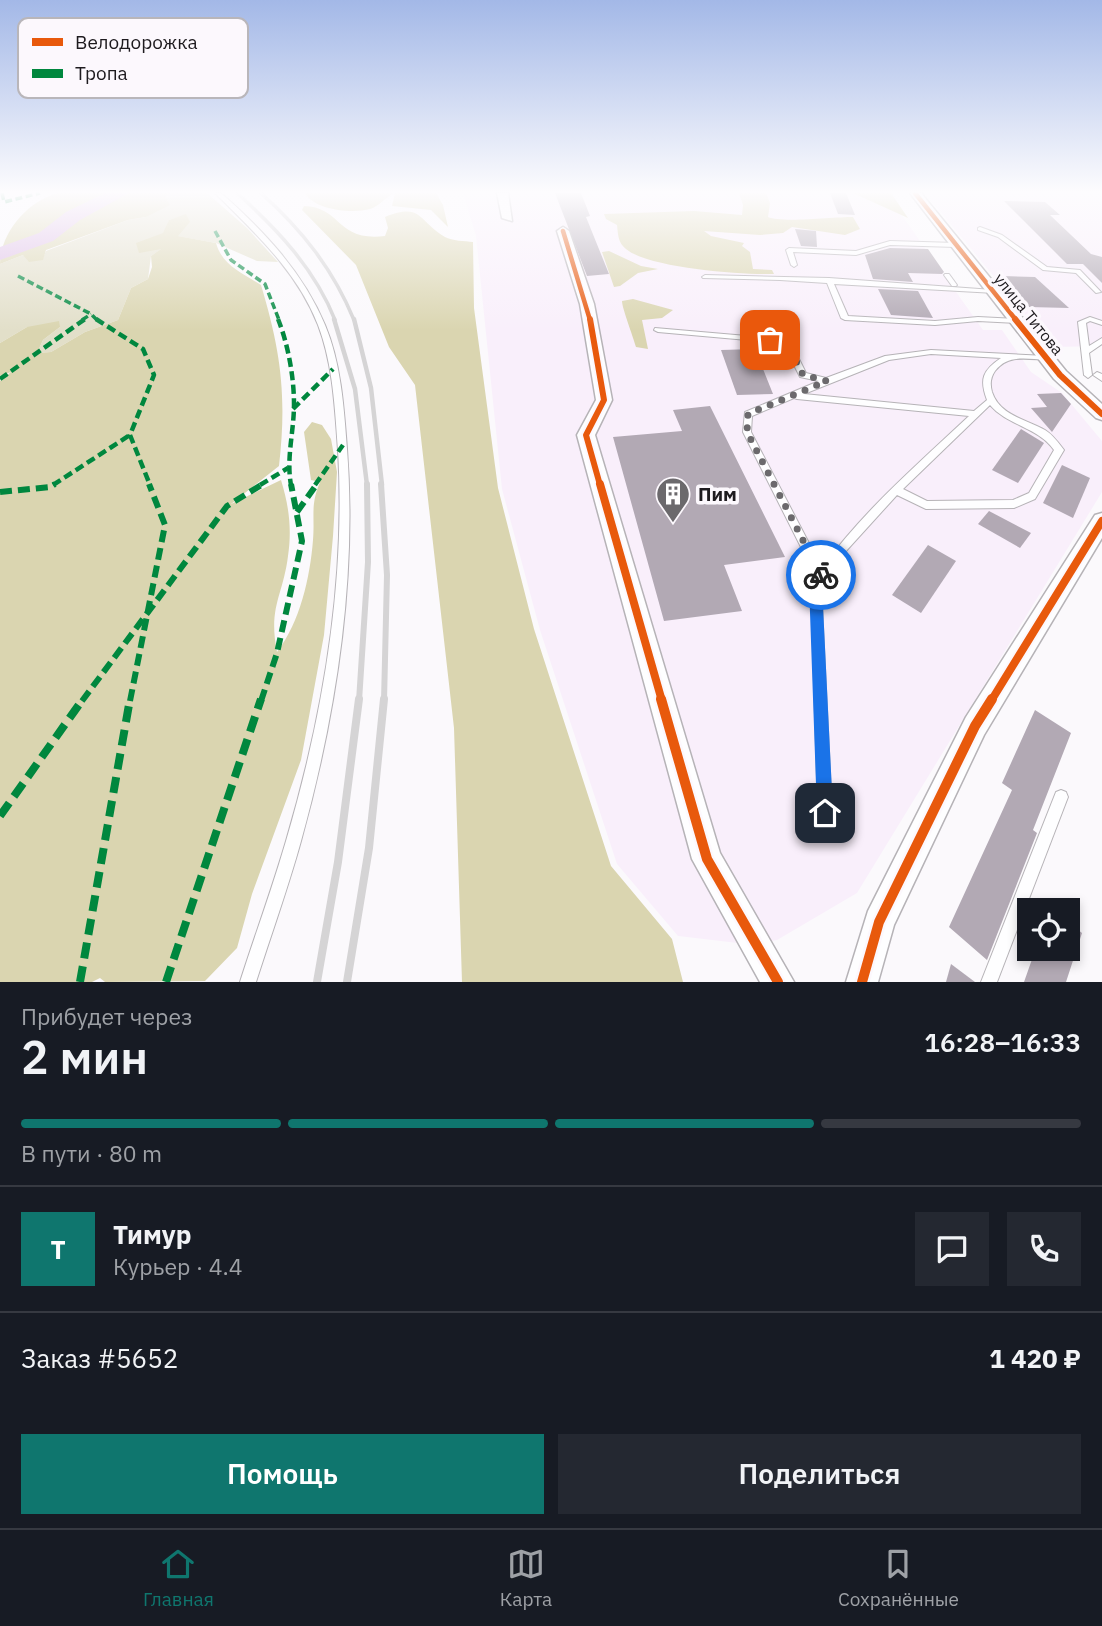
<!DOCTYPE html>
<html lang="ru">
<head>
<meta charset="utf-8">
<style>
	body { margin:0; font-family:"IBM Plex Sans",sans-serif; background:#242831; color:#f1f3f6; height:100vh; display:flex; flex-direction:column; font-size:26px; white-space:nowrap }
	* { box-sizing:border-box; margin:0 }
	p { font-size:23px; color:#9ea1a6 }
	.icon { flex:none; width:38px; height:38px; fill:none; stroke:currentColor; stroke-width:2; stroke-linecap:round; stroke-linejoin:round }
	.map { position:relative; height:982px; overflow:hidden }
	.drawer { display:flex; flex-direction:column; background:#171b24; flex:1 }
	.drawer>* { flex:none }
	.fabs { position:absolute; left:1017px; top:898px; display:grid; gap:14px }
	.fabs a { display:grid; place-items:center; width:63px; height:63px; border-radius:0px; background:#171b24; box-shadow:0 4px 10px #0003; font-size:35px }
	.pin { position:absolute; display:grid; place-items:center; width:60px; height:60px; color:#fff; margin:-30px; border-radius:14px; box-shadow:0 4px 10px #0006 }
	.courier { position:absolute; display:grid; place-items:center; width:70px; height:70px; margin:-35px; border:5px solid #1a73e8; border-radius:50%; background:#fff; color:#222; box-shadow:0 2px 9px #0007 }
	.headline em { font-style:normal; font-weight:600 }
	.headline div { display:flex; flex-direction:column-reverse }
	.headline { display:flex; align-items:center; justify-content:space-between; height:119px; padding:0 21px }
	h1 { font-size:46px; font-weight:600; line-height:52px }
	.bar { display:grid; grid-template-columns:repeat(4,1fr); gap:10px 7px; align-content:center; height:84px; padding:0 21px }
	.bar i { height:9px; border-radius:5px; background:#363941 }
	.bar .on { background:#0f766e }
	.bar p { grid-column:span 4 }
	.line { display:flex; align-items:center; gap:18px; padding:0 21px; border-top:2px solid #363941 }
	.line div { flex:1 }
	.round { display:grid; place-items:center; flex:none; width:74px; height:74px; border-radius:0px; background:#242831 }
	.action { display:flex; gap:14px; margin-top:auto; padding:14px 21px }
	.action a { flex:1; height:80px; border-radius:0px; background:#0f766e; color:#fff; font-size:28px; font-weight:600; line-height:80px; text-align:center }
	.action a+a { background:#242831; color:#f1f3f6 }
	.tab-bar { display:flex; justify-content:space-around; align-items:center; height:98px; border-top:2px solid #363941; background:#171b24; font-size:19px; color:#9ea1a6 }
	.tab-bar a { display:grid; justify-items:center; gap:4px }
	.tab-bar .on { color:#0f766e }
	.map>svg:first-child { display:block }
	.built { fill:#f9effb }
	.green { fill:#e2dfc9 }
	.forest { fill:#dad5b0 }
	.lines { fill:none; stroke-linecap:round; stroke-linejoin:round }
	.river { fill:#ddbde5; fill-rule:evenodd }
	.building { fill:#b2a9b4 }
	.service-casing { stroke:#b6b3b7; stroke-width:2 }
	.minor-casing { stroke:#b6b3b7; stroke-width:3 }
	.service { fill:#fefeff; fill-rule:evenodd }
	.minor { fill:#fefeff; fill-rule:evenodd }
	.rail-far3 { stroke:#d5d4d5; stroke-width:3.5 }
	.rail-far2 { stroke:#d5d4d5; stroke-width:4.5 }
	.rail-far1 { stroke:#d5d4d5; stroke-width:6 }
	.rail { stroke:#d5d4d5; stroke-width:8 }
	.quiet-far3 { stroke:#00873e; stroke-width:3.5; stroke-dasharray:7 3.5; stroke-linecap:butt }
	.quiet-far2 { stroke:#00873e; stroke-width:4.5; stroke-dasharray:9 4.5; stroke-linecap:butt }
	.quiet-far1 { stroke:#00873e; stroke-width:6; stroke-dasharray:12 6; stroke-linecap:butt }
	.quiet { stroke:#00873e; stroke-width:8; stroke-dasharray:16 8; stroke-linecap:butt }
	.cycleway-far3-casing { stroke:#fcf8fd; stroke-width:7 }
	.cycleway-far2-casing { stroke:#fcf8fd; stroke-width:10 }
	.cycleway-far1-casing { stroke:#fcf8fd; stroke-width:12 }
	.cycleway-casing { stroke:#fcf8fd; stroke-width:15 }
	.cycleway-far3 { stroke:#e8590c; stroke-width:4.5 }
	.cycleway-far2 { stroke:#e8590c; stroke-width:6 }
	.cycleway-far1 { stroke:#e8590c; stroke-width:8 }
	.cycleway { stroke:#e8590c; stroke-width:10 }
	.route { fill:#1a73e8 }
	.done { stroke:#6b696c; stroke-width:7; stroke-dasharray:0 12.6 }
	.labels { text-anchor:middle; stroke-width:7; stroke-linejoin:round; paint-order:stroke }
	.far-street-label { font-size:16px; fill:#1e1b1f; stroke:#fcf8fd }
	.poi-label { font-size:19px; font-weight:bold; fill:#1e1b1f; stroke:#fcf8fd; text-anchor:start }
	.key { fill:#fcf8fd; stroke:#b9b6ba; stroke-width:2 }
	.key-label { font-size:19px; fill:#1e1b1f }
</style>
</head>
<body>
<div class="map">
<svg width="1102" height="982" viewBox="0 0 1102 982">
	<rect width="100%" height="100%" fill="#fbf9fc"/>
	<g class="built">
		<polygon points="463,193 886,193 983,330 1002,330 1031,372 1062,393 1102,441 1102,492 857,893 777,940 755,945 678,936 617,864 540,630 502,489 476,236"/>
		<polygon points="925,193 1102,193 1102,346 1052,347"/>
	</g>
	<polygon class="green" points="168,193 207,193 247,228 278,262 257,261 216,243 177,236 186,215 169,220 163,248 151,256 148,279 131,288 118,320 85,332 51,352 37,353 43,340 60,327 27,327 0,343 0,264 23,255 42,260 46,251 128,220 146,217"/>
	<g class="forest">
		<path d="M58 193H168L165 197 170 205 146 217 128 220 46 250 43 260 29 262 23 255 0 264C0 234 27 201 58 193Z"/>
		<path d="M305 193H394C385 198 379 206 370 209 352 214 314 210 305 193Z"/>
		<polygon points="395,193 436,193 443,205 448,227 431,210 392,206"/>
		<path d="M739 193H766L770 203 768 217C782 223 833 217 853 217L860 229 845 235 792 227 783 233 760 235 704 231 711 236 744 243 742 246 750 252 753 269 772 270 774 274C743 275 648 268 626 249 618 243 618 234 617 225L606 219 604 214 694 211 742 215 743 205Z"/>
		<polygon points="853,193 891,193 908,218"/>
		<path d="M304 206C342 207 336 242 385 236L388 228 385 217C422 202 418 221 445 237 452 241 465 241 473 242L474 308 498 488 534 629 611 866 672 939 683 982H462L454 728 415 385 389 347 356 265 302 210Z"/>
		<path d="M186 214 190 222 178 236 216 243C222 265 242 273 261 285 281 352 287 396 279 466L231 504 281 480C289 506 292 529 288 556 283 596 268 607 277 652 300 622 310 578 313 540 315 515 310 506 320 482L311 480 304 432 312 422 322 425 331 439 337 472 333 536 324 635 301 760 252 894 237 948 205 981 105 982 100 978 92 982H0V381L11 372 0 376V343L27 327 59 321 60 327 43 340 37 353 51 352 85 332 118 320 131 288 148 279 152 267 151 256 161 249 139 253 136 243 163 233 169 220Z"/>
		<polygon points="609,251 641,266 658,269 638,273 620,286 614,287 602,252"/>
		<path d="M633 299 673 310 662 318 642 320 648 349 636 347C633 336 622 308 622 301Z"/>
	</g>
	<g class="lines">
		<polygon class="river" points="105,193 129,193 80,220 53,241 0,260 0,247 39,233 66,212"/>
	</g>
	<g class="building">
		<polygon points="555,193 581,193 590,216 586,217 609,274 587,276"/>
		<polygon points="830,193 846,193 855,215 838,214"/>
		<polygon points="1004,201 1045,202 1060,215 1050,215 1091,254 1102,257 1102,283 1083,264 1067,264"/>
		<polygon points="795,229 816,231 817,247 801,246"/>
		<polygon points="890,248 928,249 944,272 942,274 908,273 913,282 873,279 865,255"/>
		<polygon points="1002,276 1035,277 1069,308 1029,307"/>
		<polygon points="878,289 918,291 933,318 891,315"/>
		<polygon points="755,349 773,394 737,395 721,350"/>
		<polygon points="1061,393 1071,404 1052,432 1031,408 1047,407 1037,394"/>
		<polygon points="710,406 785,557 724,565 742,611 664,621 613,437 682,431 673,410"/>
		<polygon points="1021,429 1044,443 1018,483 992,470"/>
		<polygon points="1062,465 1090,478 1073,518 1043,503"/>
		<polygon points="989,511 1031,533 1020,548 978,524"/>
		<polygon points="928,545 956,561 921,613 892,595"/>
		<polygon points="1035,710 1071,733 1033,830 1037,833 987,960 949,927 1012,790 1002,783"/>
		<polygon points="1068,922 1082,933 1066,982 1024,982 1036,948 1068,948"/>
		<polygon points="951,964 975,982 946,982"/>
	</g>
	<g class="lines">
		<g class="service-casing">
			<g id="service">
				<path d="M215 193H221C263 230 303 272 325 325 341 363 344 408 347 449 357 580 336 715 301 841 288 888 271 935 256 982H240C255 935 272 889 286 841 323 716 346 581 338 450 335 409 333 364 318 325 297 271 255 233 215 193Z"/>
				<polygon points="980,227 1002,235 1047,267 1080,270 1101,292 1096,293 1076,273 1043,270 998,237 978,230 978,228"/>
				<polygon points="890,241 956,243 959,245 956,247 890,245 856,255 793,252 797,265 794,267 791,265 786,250 789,248 856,251"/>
				<polygon points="945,274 949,274 957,285 956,286 952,286 944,275"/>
				<polygon points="705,275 829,278 993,290 996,292 995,293 834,284 848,316 935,321 978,317 1017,319 1021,321 1017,323 978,321 935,325 845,320 841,318 827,283 780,280 703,278 702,277"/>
				<polygon points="1090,317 1102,321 1102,325 1090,321 1086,323 1089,346 1102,338 1102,344 1089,353 1092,375 1088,378 1084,375 1078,322"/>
				<path d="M655 328 770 338 791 343 806 373 826 378 885 356 931 350 1046 356 1050 358 1046 360C1027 359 1008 354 995 371 990 378 990 385 992 392 1000 416 1026 419 1045 430 1053 435 1058 442 1064 450L1035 499 1014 508 926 509 897 495 847 550 821 586 832 812 830 817 825 819 820 817 818 812 811 585 816 577 743 432 745 412 819 381 800 377 785 347 770 342 658 332 654 330ZM931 354 1001 358C983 370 979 379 987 400L974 411 804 394 889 360ZM794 398 797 399 969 416C918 464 863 511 822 568L751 432 752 416ZM990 405C1008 426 1038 427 1054 450L1029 493 1013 500 927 501 903 489Z"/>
				<polygon points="1097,372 1102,374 1102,381 1093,375"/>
				<polygon points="1061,790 1066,792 1068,797 997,982 981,982 1056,792"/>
			</g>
		</g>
		<g class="minor-casing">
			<g id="minor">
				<polygon points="497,193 508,193 512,221 502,218"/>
				<polygon points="910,193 921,193 1066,371 1102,404 1102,420 1096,418 1054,379"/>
				<polygon points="563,227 569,231 594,304 612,400 595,435 720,853 794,982 760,982 692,859 577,435 596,400 580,304 557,231"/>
				<polygon points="1102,513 1102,538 984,735 894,925 878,982 846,982 868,911 966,717 1095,515"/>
			</g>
		</g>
		<use href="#service" class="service"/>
		<use href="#minor" class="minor"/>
		<g class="rail-far3">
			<path d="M237 193C277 229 315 269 335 320"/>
			<path d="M261 193C302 230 333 269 354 320"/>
		</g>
		<g class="rail-far2">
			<polyline points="334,319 355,389 367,485"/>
			<polyline points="354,319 371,388 382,485"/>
		</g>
		<g class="rail-far1">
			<polyline points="381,484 387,575 384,701"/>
			<polyline points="359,701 368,562 367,484"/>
		</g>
		<g class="rail">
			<polyline points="317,982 338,862 359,699"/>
			<polyline points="347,982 369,848 384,699"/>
		</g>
		<g class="quiet-far3">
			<polyline points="2,193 4,202 40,193"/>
			<polyline points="215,231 231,260 265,284 279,320"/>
			<polyline points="18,276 91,314 97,320"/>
			<polyline points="82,320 91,314"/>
		</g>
		<g class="quiet-far2">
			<polyline points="96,319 143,349 154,375 130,435 150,485"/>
			<path d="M278 319C288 344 294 377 294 404 294 432 286 458 291 485"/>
			<polyline points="0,379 85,319"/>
			<polyline points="293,409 333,369"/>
			<polyline points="53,485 130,435"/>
			<polyline points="260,485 288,468"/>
			<polyline points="315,485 343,445"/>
		</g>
		<g class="quiet-far1">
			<polyline points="0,492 50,487 55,484"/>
			<polyline points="297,512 317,484"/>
			<polyline points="82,701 227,506 263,484"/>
			<polyline points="130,701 165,525 149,484"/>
			<polyline points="261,701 277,653 302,541 291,484"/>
		</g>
		<g class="quiet">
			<polyline points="0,816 83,699"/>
			<polyline points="80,982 130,699"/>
			<polyline points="166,982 261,699"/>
		</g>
		<g class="cycleway-far3-casing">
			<g id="cycleway-far3">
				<polyline points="915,193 1016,320"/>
				<polyline points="563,231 590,320"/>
			</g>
		</g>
		<g class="cycleway-far2-casing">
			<g id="cycleway-far2">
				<polyline points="590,319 604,400 586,435 600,485"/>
				<polyline points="1015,319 1060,375 1102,414"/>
			</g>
		</g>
		<g class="cycleway-far1-casing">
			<g id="cycleway-far1">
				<polyline points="600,484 662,701"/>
				<polyline points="991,701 1102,521"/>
			</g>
		</g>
		<g class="cycleway-casing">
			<g id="cycleway">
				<polyline points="661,699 707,859 778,982"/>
				<polyline points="862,982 879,922 975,726 992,699"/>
			</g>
		</g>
		<use href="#cycleway-far3" class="cycleway-far3"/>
		<use href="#cycleway-far2" class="cycleway-far2"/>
		<use href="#cycleway-far1" class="cycleway-far1"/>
		<use href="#cycleway" class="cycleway"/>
	</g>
	<linearGradient id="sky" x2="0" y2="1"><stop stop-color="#a3b8e7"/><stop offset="0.58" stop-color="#fdfcfe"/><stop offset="1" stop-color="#fdfcfe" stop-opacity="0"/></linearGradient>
	<rect width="1102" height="331" fill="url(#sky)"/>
	<polygon class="route" points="821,570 827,575 822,585 833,813 825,821 817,813 809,584 816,572"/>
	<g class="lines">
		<polyline class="done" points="770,340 788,345 803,375 827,381 748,414 747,432 821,575"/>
	</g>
	<defs>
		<g id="building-pin" transform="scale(1.75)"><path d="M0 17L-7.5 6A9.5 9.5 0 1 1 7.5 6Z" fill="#6b696c" stroke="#fcf8fd"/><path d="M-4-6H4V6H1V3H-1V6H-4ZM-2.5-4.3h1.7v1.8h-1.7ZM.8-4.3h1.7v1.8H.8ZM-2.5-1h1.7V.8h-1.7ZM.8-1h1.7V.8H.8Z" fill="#fff"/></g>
	</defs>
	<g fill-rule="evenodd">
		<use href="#building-pin" x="673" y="494"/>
	</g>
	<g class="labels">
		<g class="far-street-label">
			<text transform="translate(1029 314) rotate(51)" y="6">улица Титова</text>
		</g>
		<g class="poi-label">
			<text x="698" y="501">Пим</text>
		</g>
	</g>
	<rect x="18" y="18" width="230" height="80" rx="10" class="key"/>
	<rect x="32" y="38" width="31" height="8" fill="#e8590c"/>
	<rect x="32" y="69" width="31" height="9" fill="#00873e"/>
	<g class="key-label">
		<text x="75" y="49">Велодорожка</text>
		<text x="75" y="80">Тропа</text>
	</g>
</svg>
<div class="fabs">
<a><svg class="icon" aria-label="locate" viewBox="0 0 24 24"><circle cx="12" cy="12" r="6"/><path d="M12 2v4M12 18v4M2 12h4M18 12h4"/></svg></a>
</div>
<div class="pin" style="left:770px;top:340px;background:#ea580c"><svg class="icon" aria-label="bag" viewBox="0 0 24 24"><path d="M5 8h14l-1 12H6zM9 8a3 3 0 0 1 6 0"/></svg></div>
<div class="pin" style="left:825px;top:813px;background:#1f2937"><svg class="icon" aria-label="home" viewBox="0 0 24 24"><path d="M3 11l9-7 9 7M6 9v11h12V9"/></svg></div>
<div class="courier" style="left:821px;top:575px"><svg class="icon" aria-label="bike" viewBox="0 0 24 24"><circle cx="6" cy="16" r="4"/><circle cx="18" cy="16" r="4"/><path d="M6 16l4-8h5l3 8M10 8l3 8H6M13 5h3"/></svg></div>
</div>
<section class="drawer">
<div class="headline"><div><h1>2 мин</h1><p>Прибудет через</p></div><em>16:28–16:33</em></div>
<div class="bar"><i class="on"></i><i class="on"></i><i class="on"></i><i></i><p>В пути · 80 m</p></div>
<div class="line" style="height:126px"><b class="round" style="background:#0f766e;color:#fff">Т</b><div><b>Тимур</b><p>Курьер · 4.4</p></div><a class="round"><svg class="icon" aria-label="chat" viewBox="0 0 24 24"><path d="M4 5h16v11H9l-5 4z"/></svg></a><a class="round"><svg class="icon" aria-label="phone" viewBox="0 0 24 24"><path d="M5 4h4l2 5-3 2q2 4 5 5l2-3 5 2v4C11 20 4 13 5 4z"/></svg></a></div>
<div class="line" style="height:91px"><div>Заказ #5652</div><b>1 420 ₽</b></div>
<div class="action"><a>Помощь</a><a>Поделиться</a></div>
</section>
<nav class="tab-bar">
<a class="on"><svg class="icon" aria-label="home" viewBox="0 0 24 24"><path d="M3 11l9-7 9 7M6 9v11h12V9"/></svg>Главная</a>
<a><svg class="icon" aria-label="map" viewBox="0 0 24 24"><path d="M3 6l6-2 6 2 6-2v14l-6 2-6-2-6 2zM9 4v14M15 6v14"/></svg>Карта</a>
<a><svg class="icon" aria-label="saved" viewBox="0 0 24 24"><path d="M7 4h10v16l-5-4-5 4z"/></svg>Сохранённые</a>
</nav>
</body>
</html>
